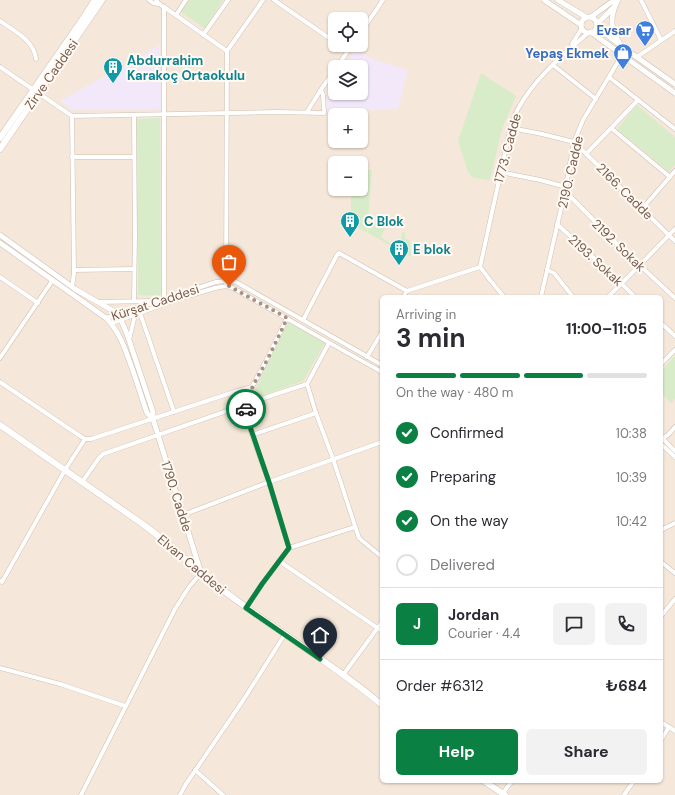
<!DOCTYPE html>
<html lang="en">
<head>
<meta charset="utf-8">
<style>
	body { margin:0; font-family:"DM Sans",sans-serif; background:#f2f2f3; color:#2b2b33; height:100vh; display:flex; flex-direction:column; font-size:15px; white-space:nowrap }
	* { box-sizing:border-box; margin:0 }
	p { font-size:13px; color:#7c7c81 }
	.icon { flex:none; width:22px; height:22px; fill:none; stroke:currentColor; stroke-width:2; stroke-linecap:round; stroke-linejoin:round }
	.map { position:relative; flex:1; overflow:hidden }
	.panel { position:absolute; left:380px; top:295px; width:283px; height:488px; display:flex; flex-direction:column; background:#fff; border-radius:6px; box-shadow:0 1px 3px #0004 }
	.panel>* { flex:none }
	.buttons { position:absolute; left:328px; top:12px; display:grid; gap:8px }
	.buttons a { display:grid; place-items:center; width:40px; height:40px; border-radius:6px; background:#fff; box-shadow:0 1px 3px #0004; font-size:20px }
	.pin { position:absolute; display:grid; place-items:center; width:34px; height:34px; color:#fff; margin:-41px -17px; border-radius:50% 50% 50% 0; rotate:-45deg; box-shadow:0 0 4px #0007 }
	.pin .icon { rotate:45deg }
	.courier { position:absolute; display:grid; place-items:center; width:40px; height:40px; margin:-20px; border:3px solid #0b8043; border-radius:50%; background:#fff; color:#222; box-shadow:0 1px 5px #0007 }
	.head em { font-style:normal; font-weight:700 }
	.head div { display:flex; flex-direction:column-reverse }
	.head { display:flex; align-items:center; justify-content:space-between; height:68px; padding:0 16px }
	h1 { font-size:26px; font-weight:700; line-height:30px }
	.bar { display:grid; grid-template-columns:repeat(4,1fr); gap:6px 4px; align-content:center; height:48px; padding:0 16px }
	.bar i { height:5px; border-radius:3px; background:#e1e1e2 }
	.bar .current { background:#0b8043 }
	.bar p { grid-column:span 4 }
	.line { display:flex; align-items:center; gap:10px; padding:0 16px; border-top:1px solid #e1e1e2 }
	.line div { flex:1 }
	.round { display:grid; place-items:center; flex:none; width:42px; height:42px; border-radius:6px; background:#f2f2f3 }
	ol { padding:0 16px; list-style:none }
	li { display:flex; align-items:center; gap:12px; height:44px }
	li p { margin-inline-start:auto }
	li .icon { padding:4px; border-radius:50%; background:#0b8043; color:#fff; stroke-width:4 }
	li:last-child { color:#7c7c81 }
	li i { width:22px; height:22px; border:2px solid #e1e1e2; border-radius:50% }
	.button { display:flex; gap:8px; margin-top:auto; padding:8px 16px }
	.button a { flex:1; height:46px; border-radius:6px; background:#0b8043; color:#fff; font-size:16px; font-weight:700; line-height:46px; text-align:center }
	.button a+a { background:#f2f2f3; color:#2b2b33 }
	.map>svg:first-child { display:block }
	.residential { fill:#f5e8da; fill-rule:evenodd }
	.education { fill:#f3e8fa }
	.green { fill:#d8ecc9 }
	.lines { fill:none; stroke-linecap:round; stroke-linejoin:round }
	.minor-casing { stroke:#d1beb0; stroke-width:5 }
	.tertiary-casing { stroke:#d1beb0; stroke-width:6 }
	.secondary-casing { stroke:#d6c0b0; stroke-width:7 }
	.minor { stroke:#fff; stroke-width:4 }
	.tertiary { stroke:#fff; stroke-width:5 }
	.secondary { stroke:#fff; stroke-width:6 }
	.done { stroke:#a89285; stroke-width:4; stroke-dasharray:0 7.2 }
	.route { stroke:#0b8043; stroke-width:5 }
	.labels { text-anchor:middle; stroke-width:4; stroke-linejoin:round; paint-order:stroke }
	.shop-label { font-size:13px; font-weight:bold; fill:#366cbe; stroke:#fffaf3; text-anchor:end }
	.culture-label { font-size:13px; font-weight:bold; fill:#0d838f; stroke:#fffaf3; text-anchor:start }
	.street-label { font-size:13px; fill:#7a5c4d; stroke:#fffaf3 }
</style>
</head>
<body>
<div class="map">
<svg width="675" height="795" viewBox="0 0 675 795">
	<rect width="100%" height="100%" fill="#fdf6ec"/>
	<path class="residential" d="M0 0H675V795H0ZM335 19H361V45H335ZM335 67H361V93H335ZM335 115H361V141H335ZM335 163H361V189H335ZM382 297H661V781H382Z"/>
	<g class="education">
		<polygon points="160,45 161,109 71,109 60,101"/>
		<polygon points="356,50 373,59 408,70 398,109 329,111 326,108 328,89 335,79 335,93 361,93 361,67 343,67"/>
	</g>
	<g class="green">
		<polygon points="189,0 223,0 205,29 181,12"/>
		<polygon points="481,73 516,96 502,129 490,180 473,178 468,172 458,141"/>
		<polygon points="637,105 675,137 675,165 669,172 617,129"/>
		<polygon points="160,118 161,293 158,296 138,295 136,119"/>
		<polygon points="361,169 372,170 367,233 351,223 351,189 361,189"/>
		<polygon points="369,220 391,221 391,225 386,226 381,237 396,247 402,237 402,232 405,233 405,239 410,240 411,257 368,233"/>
		<polygon points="288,322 325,343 303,381 256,398 254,394 254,392"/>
		<polygon points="675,356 675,399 671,403 661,393 661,371"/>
	</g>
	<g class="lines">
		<g class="minor-casing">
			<g id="minor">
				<polyline points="149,0 153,3 159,4"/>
				<polyline points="156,0 159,4 164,7 227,51"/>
				<polyline points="274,0 335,42"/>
				<polyline points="641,0 661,40"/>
				<polyline points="164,7 164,299"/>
				<polyline points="176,15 186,0"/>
				<path d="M0 21C14 31 34 40 36 59"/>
				<polyline points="361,32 383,0"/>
				<polyline points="203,35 228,0"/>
				<polyline points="572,44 582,28"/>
				<polyline points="340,45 348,51"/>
				<polyline points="637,57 675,31"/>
				<polyline points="553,65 596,99"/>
				<polyline points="0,67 72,116 277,112 324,113 323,95 322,92 320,91"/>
				<polyline points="337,67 352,45"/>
				<polyline points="609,77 675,129"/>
				<polyline points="307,112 320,91 335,70"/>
				<polyline points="134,115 135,236 134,301"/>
				<polyline points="72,116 74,273 72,287"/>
				<polyline points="511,128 542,134 574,142 675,241"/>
				<polyline points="611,128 670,177"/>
				<polyline points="587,153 638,100"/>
				<polyline points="72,157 134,157"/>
				<polyline points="500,172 540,180 566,187"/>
				<polyline points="565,191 621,248 675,298"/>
				<polyline points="642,209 675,171"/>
				<polyline points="557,224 622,284 635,297"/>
				<path d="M480 267 508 139C511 128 513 116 519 107 535 78 564 54 588 33"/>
				<polyline points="74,270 134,269"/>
				<polyline points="547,270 554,273 573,297"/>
				<polyline points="0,277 38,303"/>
				<polyline points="226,283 227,51 263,0"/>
				<polyline points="403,297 407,291 480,267 490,280 504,297"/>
				<polyline points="541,297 565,191 574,142 583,120 622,55"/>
				<polyline points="608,297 640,265 675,229"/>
				<polyline points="97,302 154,301"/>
				<polyline points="140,313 174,412"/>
				<polyline points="106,318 216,282 226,281 236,282 382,365"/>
				<polyline points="303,320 337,255 339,253 407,291"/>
				<path d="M112 323 178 299 215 288 226 286 233 288C283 316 332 345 382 372"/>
				<polyline points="661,323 675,336"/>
				<polyline points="129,340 135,315"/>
				<polyline points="329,343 307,384 316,413 333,459 359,538 382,557"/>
				<polyline points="367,357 382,332"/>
				<polyline points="0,358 52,281"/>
				<polyline points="661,364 675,350"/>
				<polyline points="0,382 80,436 85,439 91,439 237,391 252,387"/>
				<polyline points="252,435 316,413"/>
				<polyline points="661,437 675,451"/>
				<polyline points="661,439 668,435 675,427"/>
				<polyline points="661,444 675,457"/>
				<polyline points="82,482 99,458 103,454 276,394 307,384"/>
				<polyline points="183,515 269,482 382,442"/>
				<polyline points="661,530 675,523"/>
				<polyline points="289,548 355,527"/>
				<polyline points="279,561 382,631"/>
				<polyline points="661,562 675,573"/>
				<polyline points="0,581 2,582 65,470 85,439"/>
				<polyline points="246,608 262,584 289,548 269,482 252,435 245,411 248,396 252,387 266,361 287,318"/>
				<polyline points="661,616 675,599"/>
				<polyline points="0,668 60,684 125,706"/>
				<polyline points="343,675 382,622"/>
				<polyline points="661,722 675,731"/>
				<polyline points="661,740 669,727"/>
				<polyline points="195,770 223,795"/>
				<polyline points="503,793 512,781"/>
				<polyline points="81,795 175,609 189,587 201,573"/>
				<polyline points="180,795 186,784 244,699 285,634"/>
				<polyline points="624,795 634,781"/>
			</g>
		</g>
		<g class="tertiary-casing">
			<g id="tertiary">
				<polyline points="544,0 581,25"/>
				<polyline points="558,0 586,17"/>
				<path d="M615 6C610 21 611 29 619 42"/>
				<circle cx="589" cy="25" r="8"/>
				<polyline points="591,17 610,3 617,0"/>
				<polyline points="597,24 615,6 618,0"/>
				<polyline points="597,27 628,51 675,84"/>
				<polyline points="591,32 622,55 675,93"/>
				<polyline points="0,235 75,289 115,312 118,315 121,320 127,334 153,412 153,419 201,573"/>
				<path d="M0 243 106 318C121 333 126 352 133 371 138 385 142 399 147 413L153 419"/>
			</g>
		</g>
		<g class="secondary-casing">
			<g id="secondary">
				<polyline points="0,138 82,20 95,0"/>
				<polyline points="0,149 102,0"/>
				<path d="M0 425 144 525C164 540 182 556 200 572 215 585 231 596 246 607 291 640 340 669 382 705"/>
				<polyline points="484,781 505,795"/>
			</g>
		</g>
		<use href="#minor" class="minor"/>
		<use href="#tertiary" class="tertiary"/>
		<use href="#secondary" class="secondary"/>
	</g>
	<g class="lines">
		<path class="done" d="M229 286 287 318C281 332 274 346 267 360 259 376 248 390 246 409"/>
		<polyline class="route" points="246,409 246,415 269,482 289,548 262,584 246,608 320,659"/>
	</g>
	<defs>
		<g id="supermarket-pin" transform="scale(1)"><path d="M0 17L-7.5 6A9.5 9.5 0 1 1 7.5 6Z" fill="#3f7fe0" stroke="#fffaf3"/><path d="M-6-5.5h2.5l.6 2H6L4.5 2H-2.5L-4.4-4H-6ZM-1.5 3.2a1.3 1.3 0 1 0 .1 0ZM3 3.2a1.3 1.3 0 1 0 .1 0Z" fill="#fff"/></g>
		<g id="shop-pin" transform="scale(1)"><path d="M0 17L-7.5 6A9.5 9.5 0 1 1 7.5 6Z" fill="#3f7fe0" stroke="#fffaf3"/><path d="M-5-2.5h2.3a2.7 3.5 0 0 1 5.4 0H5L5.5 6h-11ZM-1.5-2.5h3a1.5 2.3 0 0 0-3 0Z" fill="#fff"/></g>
		<g id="building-pin" transform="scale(1)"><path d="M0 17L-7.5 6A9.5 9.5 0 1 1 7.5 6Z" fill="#0f9aa8" stroke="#fffaf3"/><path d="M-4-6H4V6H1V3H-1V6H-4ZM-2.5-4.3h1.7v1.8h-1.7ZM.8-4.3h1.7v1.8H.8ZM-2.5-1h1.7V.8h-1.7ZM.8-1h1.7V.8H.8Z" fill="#fff"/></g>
	</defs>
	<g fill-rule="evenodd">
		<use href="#supermarket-pin" x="645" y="30"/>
		<use href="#shop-pin" x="623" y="53"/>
		<use href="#building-pin" x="113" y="67"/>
		<use href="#building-pin" x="350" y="221"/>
		<use href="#building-pin" x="399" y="249"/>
	</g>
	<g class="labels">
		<g class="shop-label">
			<text x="631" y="35">Evsar</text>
			<text x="609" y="58">Yepaş Ekmek</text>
		</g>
		<g class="culture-label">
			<text x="127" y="65">Abdurrahim<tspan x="127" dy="15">Karakoç Ortaokulu</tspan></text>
			<text x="364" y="226">C Blok</text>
			<text x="413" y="254">E blok</text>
		</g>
		<g class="street-label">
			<text transform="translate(51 74) rotate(-55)" y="5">Zirve Caddesi</text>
			<text transform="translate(507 148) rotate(-75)" y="5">1773. Cadde</text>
			<text transform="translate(570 172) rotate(-77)" y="5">2190. Cadde</text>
			<text transform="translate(625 191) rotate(45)" y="5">2166. Cadde</text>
			<text transform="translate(619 245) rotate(44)" y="5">2192. Sokak</text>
			<text transform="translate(596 260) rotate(43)" y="5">2193. Sokak</text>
			<text transform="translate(155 302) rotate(-18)" y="5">Kürşat Caddesi</text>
			<text transform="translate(177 496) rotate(72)" y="5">1790. Cadde</text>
			<text transform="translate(192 564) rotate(40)" y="5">Elvan Caddesi</text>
		</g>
	</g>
</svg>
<div class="buttons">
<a><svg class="icon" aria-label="locate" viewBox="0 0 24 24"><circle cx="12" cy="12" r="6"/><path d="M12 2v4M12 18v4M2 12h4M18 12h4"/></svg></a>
<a><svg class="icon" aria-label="layers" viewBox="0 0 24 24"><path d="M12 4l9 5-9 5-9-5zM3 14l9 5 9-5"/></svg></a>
<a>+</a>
<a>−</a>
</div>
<div class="pin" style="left:229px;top:286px;background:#ea580c"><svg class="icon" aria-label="bag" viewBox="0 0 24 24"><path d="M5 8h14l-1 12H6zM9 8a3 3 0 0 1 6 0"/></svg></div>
<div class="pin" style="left:320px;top:659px;background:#1f2937"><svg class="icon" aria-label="home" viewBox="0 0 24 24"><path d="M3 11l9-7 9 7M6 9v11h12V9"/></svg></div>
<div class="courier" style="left:246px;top:409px"><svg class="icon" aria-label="car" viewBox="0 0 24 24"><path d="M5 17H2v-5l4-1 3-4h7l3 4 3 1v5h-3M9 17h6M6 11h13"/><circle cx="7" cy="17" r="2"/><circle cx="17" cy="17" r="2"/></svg></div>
<section class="panel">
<div class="head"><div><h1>3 min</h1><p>Arriving in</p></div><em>11:00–11:05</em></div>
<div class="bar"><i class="current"></i><i class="current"></i><i class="current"></i><i></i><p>On the way · 480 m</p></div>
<ol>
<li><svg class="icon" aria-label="check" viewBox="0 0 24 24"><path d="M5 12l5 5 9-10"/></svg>Confirmed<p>10:38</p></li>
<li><svg class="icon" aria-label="check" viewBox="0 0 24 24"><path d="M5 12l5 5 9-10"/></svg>Preparing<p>10:39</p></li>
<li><svg class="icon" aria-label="check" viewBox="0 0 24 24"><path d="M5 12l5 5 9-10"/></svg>On the way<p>10:42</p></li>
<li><i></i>Delivered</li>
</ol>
<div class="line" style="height:72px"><b class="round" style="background:#0b8043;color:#fff">J</b><div><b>Jordan</b><p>Courier · 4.4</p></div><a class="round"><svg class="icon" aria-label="chat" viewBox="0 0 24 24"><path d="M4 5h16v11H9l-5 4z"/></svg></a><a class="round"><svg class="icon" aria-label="phone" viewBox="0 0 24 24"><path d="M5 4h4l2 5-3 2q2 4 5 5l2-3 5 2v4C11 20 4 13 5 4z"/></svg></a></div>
<div class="line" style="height:52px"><div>Order #6312</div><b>₺684</b></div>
<div class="button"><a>Help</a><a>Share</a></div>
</section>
</div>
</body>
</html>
